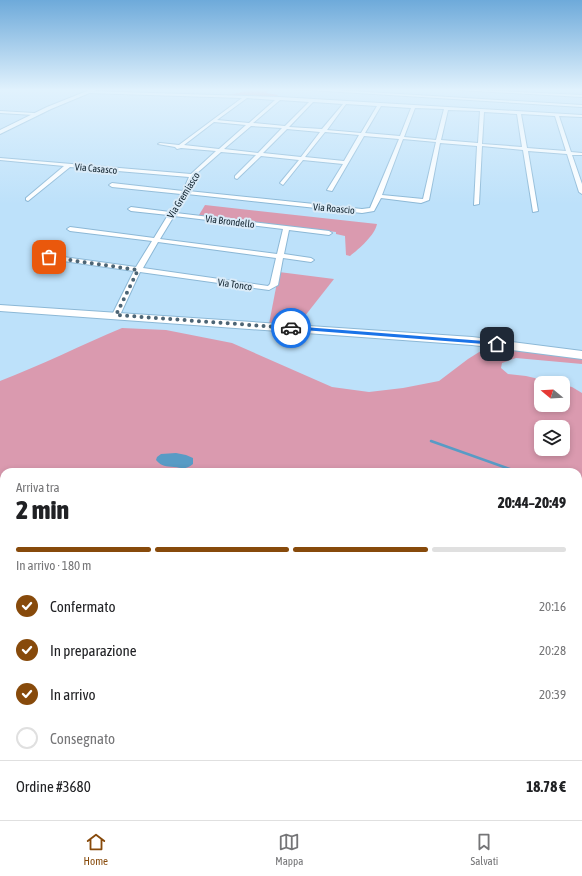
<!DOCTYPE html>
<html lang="it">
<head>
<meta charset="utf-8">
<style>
	body { margin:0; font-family:"Asap Condensed",sans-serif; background:#f2f2f2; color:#202124; height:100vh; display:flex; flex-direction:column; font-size:15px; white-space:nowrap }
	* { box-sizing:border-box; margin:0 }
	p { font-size:13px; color:#757577 }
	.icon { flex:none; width:22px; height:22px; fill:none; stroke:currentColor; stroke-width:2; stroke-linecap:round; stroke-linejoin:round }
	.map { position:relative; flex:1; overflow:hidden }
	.details { position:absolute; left:0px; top:468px; width:582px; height:352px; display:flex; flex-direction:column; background:#fff; border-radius:12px 12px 0 0; box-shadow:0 2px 6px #0003 }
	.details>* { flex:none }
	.needle { width:26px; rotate:288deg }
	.buttons { position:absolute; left:534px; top:376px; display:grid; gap:8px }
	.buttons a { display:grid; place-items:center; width:36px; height:36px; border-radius:8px; background:#fff; box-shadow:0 2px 6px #0003; font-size:20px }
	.pin { position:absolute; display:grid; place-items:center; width:34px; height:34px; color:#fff; margin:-17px; border-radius:8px; box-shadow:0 2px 6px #0006 }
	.courier { position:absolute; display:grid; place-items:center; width:40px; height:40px; margin:-20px; border:3px solid #1a73e8; border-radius:50%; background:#fff; color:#222; box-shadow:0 1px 5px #0007 }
	.overview em { font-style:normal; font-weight:800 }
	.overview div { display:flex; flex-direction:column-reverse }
	.overview { display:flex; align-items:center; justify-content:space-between; height:68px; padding:0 16px }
	h1 { font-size:26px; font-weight:800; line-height:30px }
	.bar { display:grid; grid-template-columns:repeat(4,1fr); gap:6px 4px; align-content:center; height:48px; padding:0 16px }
	.bar i { height:5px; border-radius:3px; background:#e0e0e0 }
	.bar .current { background:#874a0b }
	.bar p { grid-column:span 4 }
	.line { display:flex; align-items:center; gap:10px; padding:0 16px; border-top:1px solid #e0e0e0 }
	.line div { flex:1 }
	ol { padding:0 16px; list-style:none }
	li { display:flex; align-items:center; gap:12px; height:44px }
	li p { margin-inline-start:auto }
	li .icon { padding:4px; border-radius:50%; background:#874a0b; color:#fff; stroke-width:4 }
	li:last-child { color:#757577 }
	li i { width:22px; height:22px; border:2px solid #e0e0e0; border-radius:50% }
	.tab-bar { display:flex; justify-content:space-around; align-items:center; height:56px; border-top:1px solid #e0e0e0; background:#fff; font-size:11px; color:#757577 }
	.tab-bar a { display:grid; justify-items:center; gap:2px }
	.tab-bar .current { color:#874a0b }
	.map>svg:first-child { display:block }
	.green { fill:#da9aaf; fill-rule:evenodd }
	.water { fill:#589bc5 }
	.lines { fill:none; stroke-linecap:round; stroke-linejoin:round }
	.stream-far2 { stroke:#589bc5; stroke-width:2.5 }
	.stream-far1 { stroke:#589bc5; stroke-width:3 }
	.stream { stroke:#589bc5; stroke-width:4 }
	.minor-casing { stroke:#8cb8d6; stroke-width:2 }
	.tertiary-casing { stroke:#8cb8d6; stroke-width:2 }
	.secondary-casing { stroke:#8cb8d6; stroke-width:2 }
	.minor { fill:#fff; fill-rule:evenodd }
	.tertiary { fill:#fff; fill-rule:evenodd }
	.secondary { fill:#fff; fill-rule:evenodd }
	.route { fill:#1a73e8 }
	.done { stroke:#4d6575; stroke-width:4; stroke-dasharray:0 7.2 }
	.labels { text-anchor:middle; stroke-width:4; stroke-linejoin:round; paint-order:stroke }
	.far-street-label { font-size:10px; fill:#10222d; stroke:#daebf8 }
</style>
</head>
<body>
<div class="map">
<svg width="582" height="820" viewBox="0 0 582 820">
	<rect width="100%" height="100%" fill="#bde1fa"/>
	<g class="green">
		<polygon points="249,89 269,89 266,93 278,95 276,97 227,95 239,93"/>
		<path d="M205 205 377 224C375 235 359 249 350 256L346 255 345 236 336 234V232L199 215Z"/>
		<polygon points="279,272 334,279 297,326 269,324"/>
		<path d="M122 328 166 330 232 343 332 387 369 392 403 388 439 381 468 359 484 349 495 348 582 358V364L516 358 502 363 501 368 508 374 526 376 556 383H541V405H563V385L572 387 582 393V820H0V381C42 365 81 345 122 328ZM541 427H563V449H541ZM4 472H578V816H4Z"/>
	</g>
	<path class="water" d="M176 453 186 455 193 458V464C186 470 182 468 174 467 166 466 162 467 156 460L157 457 161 454Z"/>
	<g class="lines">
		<polyline class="stream-far2" points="431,441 518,472"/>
		<g class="stream-far1">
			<polyline points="578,494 582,496"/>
			<polyline points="0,530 4,530"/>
		</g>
		<polyline class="stream" points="300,816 303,820"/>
		<g class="minor-casing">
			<g id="minor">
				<polygon points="293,89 318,89 582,105 582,107"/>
				<polygon points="458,89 582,95 582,97 459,90"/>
				<path d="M88 91 280 97 582 115V117L559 116 571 152 582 153V155H572L582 184V194L579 192 567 154 528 151 538 211 533 212 523 150 482 146 479 204 474 205 477 146 440 143 429 200 421 203 381 198 374 211 362 213 187 194 176 213 329 231 332 233 329 235 289 230 284 254 311 258 314 260 311 262 283 258 278 285 269 290 140 272 120 315 116 317 112 315 134 271 49 259 46 257 49 255 136 267 152 241 70 231 67 229 70 227 154 238 168 215 131 211 128 209 131 207 170 212 181 194 112 187 109 185 112 183 183 191 189 177 70 167 28 201 26 200V198L64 166 0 160V158L191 174 216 151 181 148 177 149 175 147 158 144 160 143 179 145 242 98 89 93ZM247 98 275 100 249 123 217 120ZM280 100 309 102 285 126 253 123ZM313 102 343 104 322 129 289 127ZM346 104 377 106 361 133 327 130ZM381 106 411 108 400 136 365 133ZM415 108 444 109 436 140 404 137ZM448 110 480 111 478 143 441 140ZM484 112 517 114 522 147 482 144ZM521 114 555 116 566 151 527 148ZM214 122 246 125 219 149 184 145ZM251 126 282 128 258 153 224 149ZM287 129 320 132 301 157 263 153ZM325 132 359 135 344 161 305 157ZM364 136 399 139 370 208 362 209 188 191 196 174 221 152 256 155 235 176V178L237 179 261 156 299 160 280 183 283 185 303 160 343 164 327 190 332 191ZM403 139 436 142 423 199 382 195ZM174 216 283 229 277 254 160 239ZM158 242 276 258 270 284 268 286 143 268Z"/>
				<polygon points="0,111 34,113 36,114 34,115 0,113"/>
			</g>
		</g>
		<g class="tertiary-casing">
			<polygon id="tertiary" points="92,89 99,89 51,109 0,134 0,130 47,107"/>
		</g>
		<g class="secondary-casing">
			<polygon id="secondary" points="0,305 472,337 582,351 582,359 472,345 0,311"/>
		</g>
		<use href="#minor" class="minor"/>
		<use href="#tertiary" class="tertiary"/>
		<use href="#secondary" class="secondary"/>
	</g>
	<linearGradient id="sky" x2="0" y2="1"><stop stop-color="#6eaada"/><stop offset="0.44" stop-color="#e1f2fd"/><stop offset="1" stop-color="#e1f2fd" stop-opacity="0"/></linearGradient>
	<rect width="582" height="204" fill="url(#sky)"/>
	<polygon class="route" points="291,326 497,342 500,344 497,345 290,329 290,327"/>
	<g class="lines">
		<polyline class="done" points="49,257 138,270 116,315 291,328"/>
	</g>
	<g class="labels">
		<g class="far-street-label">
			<text transform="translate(96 168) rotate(5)" y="4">Via Casasco</text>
			<text transform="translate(183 195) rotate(-58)" y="4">Via Gremiasco</text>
			<text transform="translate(334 208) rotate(5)" y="4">Via Roascio</text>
			<text transform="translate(230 221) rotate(7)" y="4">Via Brondello</text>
			<text transform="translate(235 284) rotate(8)" y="4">Via Tonco</text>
		</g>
	</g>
</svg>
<div class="buttons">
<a><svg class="needle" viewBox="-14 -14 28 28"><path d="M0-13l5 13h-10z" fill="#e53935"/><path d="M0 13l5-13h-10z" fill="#757577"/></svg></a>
<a><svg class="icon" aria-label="layers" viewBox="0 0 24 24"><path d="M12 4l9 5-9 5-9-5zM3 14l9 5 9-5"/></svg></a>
</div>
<div class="pin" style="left:49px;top:257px;background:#ea580c"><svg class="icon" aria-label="bag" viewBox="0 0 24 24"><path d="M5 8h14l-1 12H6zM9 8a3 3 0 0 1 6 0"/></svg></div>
<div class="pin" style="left:497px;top:344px;background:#1f2937"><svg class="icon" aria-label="home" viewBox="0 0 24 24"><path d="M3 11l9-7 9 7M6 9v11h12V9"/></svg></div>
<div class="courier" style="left:291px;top:328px"><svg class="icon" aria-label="car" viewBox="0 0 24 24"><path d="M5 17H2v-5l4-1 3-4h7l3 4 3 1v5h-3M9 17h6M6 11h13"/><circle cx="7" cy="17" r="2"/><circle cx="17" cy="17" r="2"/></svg></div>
<section class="details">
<div class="overview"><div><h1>2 min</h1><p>Arriva tra</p></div><em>20:44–20:49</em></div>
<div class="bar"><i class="current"></i><i class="current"></i><i class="current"></i><i></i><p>In arrivo · 180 m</p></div>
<ol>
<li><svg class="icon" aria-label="check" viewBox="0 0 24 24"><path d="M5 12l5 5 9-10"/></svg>Confermato<p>20:16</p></li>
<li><svg class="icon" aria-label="check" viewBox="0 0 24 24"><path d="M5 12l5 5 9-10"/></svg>In preparazione<p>20:28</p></li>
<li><svg class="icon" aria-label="check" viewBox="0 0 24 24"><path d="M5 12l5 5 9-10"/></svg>In arrivo<p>20:39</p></li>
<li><i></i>Consegnato</li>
</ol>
<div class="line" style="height:52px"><div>Ordine #3680</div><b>18.78 €</b></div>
</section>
</div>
<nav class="tab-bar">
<a class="current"><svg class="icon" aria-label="home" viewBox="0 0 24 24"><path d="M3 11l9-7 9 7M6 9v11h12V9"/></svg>Home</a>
<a><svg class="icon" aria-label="map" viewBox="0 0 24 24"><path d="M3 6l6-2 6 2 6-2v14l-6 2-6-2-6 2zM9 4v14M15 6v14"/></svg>Mappa</a>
<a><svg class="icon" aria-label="saved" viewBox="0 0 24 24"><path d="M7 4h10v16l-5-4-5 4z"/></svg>Salvati</a>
</nav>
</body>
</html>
